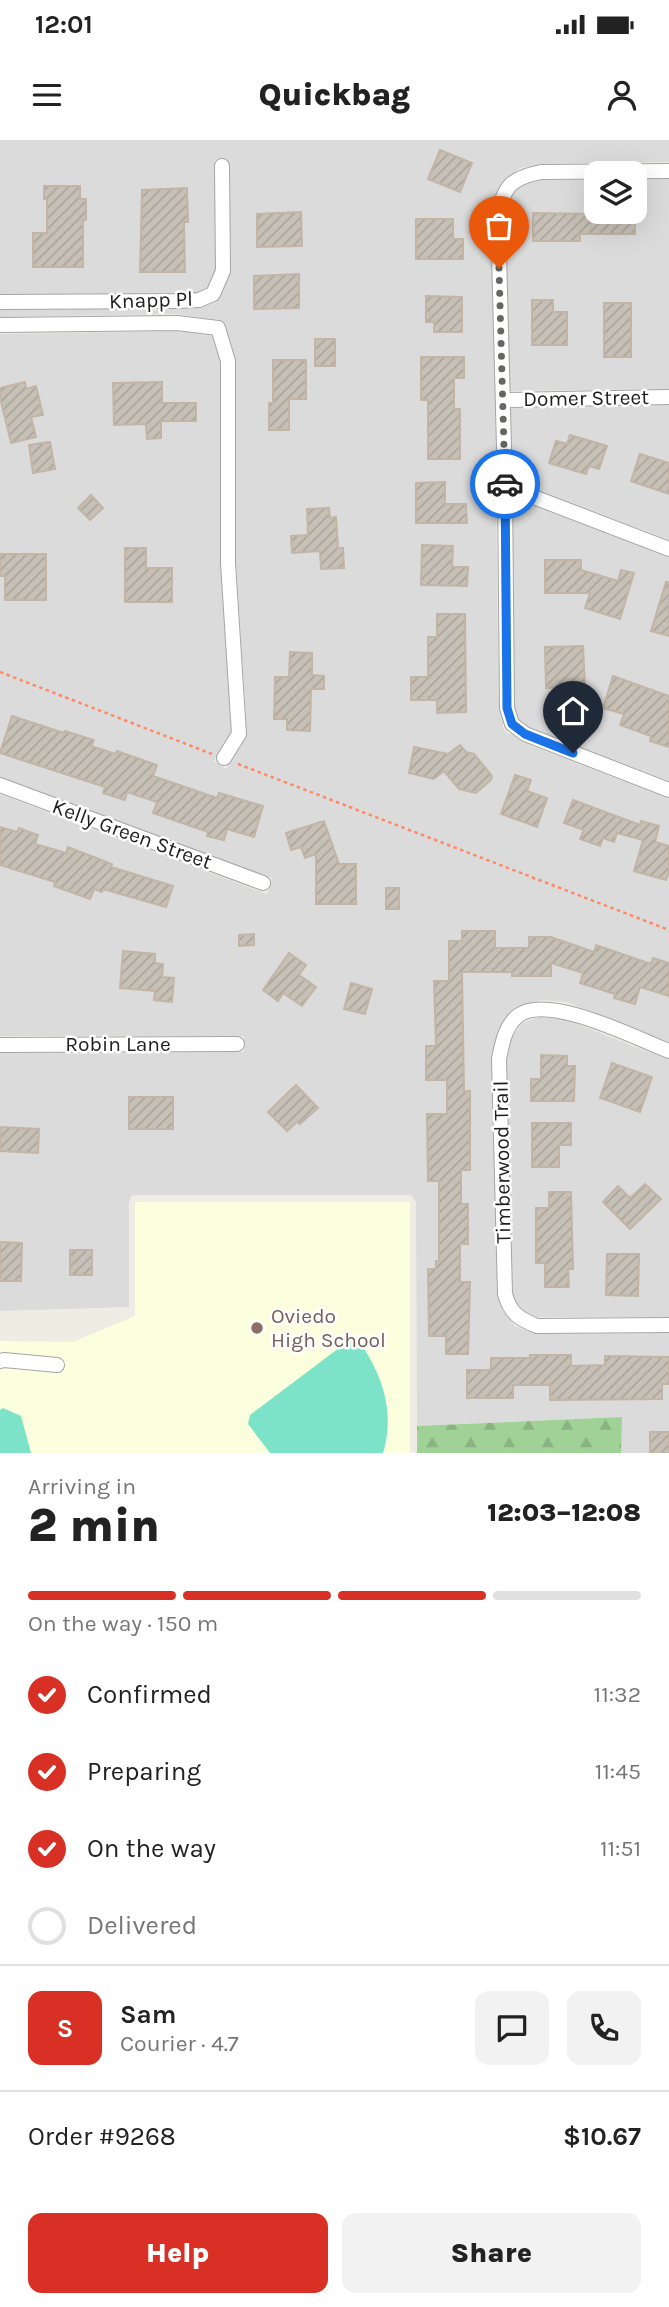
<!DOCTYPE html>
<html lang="en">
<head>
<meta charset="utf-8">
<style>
	body { margin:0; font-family:Karla,sans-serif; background:#f2f2f2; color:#222; height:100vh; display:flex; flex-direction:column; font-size:26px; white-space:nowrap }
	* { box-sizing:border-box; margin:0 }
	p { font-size:23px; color:#767676 }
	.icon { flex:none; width:38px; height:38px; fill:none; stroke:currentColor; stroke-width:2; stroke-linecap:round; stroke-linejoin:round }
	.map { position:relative; height:1313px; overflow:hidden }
	.drawer { display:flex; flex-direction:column; background:#fff; flex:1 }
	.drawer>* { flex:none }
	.tools { position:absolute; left:584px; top:21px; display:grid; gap:14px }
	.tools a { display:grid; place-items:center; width:63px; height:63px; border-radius:14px; background:#fff; box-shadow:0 7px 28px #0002; font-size:35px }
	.pin { position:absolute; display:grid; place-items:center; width:60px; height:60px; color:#fff; margin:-72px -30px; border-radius:50% 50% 50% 0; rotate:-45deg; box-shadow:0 0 7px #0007 }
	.pin .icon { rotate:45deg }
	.courier { position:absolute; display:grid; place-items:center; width:70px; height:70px; margin:-35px; border:5px solid #1a73e8; border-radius:50%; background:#fff; color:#222; box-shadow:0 2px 9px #0007 }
	.summary em { font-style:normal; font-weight:800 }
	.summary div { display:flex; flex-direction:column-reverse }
	.summary { display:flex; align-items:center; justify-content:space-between; height:119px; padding:0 28px }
	h1 { font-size:46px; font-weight:800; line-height:52px }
	.bar { display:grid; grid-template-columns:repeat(4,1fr); gap:10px 7px; align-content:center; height:84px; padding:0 28px }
	.bar i { height:9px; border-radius:5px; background:#e0e0e0 }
	.bar .selected { background:#d93025 }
	.bar p { grid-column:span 4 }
	.line { display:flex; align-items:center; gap:18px; padding:0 28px; border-top:2px solid #e0e0e0 }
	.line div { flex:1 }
	.round { display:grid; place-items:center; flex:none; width:74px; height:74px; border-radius:14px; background:#f2f2f2 }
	ol { padding:0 28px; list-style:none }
	li { display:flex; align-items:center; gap:21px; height:77px }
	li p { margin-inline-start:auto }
	li .icon { padding:7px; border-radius:50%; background:#d93025; color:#fff; stroke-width:4 }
	li:last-child { color:#767676 }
	li i { width:38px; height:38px; border:4px solid #e0e0e0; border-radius:50% }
	.button { display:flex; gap:14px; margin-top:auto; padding:14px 28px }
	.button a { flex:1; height:80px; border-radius:14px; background:#d93025; color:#fff; font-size:28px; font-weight:800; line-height:80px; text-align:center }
	.button a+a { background:#f2f2f2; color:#222 }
	.status { display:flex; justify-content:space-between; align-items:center; height:49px; padding:0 35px; background:#fff; direction:ltr }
	.status svg { height:19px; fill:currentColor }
	header { display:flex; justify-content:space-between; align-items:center; height:91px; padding:0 28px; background:#fff; font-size:32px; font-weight:800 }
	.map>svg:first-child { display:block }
	.residential { fill:#dcdbdb }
	.education { fill:#fbffdd }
	.forest { fill:url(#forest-firs) }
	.pitch { fill:#7de3c8 }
	.building { fill:url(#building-hatch); stroke:#c2b5a5; stroke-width:2 }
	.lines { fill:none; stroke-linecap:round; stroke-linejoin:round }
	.minor-casing { stroke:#a5a5a5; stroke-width:16 }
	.path { stroke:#ff8865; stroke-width:2.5; stroke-dasharray:3.5 3.5; stroke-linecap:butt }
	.minor { stroke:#fff; stroke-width:14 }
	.done { stroke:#676663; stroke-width:7; stroke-dasharray:0 12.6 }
	.route { stroke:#1a73e8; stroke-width:9 }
	.education-dot { fill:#8d6e63; stroke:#fff; stroke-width:2.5 }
	.labels { text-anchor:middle; stroke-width:5; stroke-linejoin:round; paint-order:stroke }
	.street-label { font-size:21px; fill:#1e1e1e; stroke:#fff }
	.education-label { font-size:21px; fill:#785e54; stroke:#fff; text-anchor:start }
</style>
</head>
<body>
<div class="status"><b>12:01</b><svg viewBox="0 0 49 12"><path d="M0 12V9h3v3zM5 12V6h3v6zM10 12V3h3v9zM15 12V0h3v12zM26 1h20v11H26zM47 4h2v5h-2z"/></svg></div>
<header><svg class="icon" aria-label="menu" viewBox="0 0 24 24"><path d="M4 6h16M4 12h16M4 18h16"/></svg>Quickbag<svg class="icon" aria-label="person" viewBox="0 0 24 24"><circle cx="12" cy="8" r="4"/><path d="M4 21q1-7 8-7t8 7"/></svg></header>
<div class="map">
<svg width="669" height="1313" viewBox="0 0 669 1313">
	<defs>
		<pattern id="forest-firs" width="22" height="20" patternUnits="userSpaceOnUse" patternTransform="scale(1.75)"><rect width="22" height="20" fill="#a0d196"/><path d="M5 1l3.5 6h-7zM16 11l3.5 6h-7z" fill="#89b381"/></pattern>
		<pattern id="building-hatch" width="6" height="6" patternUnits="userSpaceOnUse" patternTransform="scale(1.75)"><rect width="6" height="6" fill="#c7c0b6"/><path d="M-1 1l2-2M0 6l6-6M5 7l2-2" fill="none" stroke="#aaa59c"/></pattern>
	</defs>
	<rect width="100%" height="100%" fill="#efede3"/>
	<g class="residential">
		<polygon points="0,0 669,0 669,22 541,24 521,28 504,40 495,55 491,76 498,345 496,351 499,568 504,583 502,586 508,594 511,593 522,602 669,659 669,902 566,862 541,860 516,868 497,893 492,919 498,1154 502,1170 515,1186 537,1194 669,1193 669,1313 621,1313 621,1277 417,1286 416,1062 411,1055 135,1055 131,1056 129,1062 129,1167 0,1171 0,913 244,912 244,896 0,896 0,654 267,754 272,738 0,637 0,194 177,191 213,196 221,223 232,591 214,621 226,629 247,593 236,423 236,221 225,185 218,180 177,174 0,177"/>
		<polygon points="635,39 669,39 669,249 510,251 505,76 508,61 515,50 524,44 541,40 597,40 597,72 635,72"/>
		<polygon points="669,265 669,400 512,340 510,268"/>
		<polygon points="512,357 669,418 669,641 528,587 518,579 514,567"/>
		<polygon points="541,876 562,878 669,920 669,1177 538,1177 524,1173 515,1163 512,1153 506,920 510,898 523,883"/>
	</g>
	<polygon class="education" points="135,1062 410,1062 410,1313 0,1313 0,1201 73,1202 135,1176"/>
	<polygon class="forest" points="622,1277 621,1313 417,1313 417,1286"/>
	<g class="pitch">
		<path d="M355 1196C381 1230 396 1271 383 1313H270L248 1284 250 1275Z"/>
		<polygon points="3,1268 21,1276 31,1313 0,1313 0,1270"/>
	</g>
	<g class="building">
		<polygon points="440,10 472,23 460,52 428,39"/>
		<polygon points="44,46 80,46 80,59 86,59 86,80 83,80 83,127 33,127 33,93 47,93 47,59 44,59"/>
		<polygon points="187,48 188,82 184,82 185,132 140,132 142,50"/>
		<polygon points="301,72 302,106 257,107 257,74"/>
		<polygon points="598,72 635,72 635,94 580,94 580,101 533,101 533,73 598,74"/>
		<polygon points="416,79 453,79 453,99 463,99 463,119 416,119"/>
		<polygon points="299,134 299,168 254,169 254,136"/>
		<polygon points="426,156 462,157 462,192 434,192 434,182 426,182"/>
		<polygon points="532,160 553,160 553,172 567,172 567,205 532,205"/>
		<rect x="604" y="163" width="27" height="54"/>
		<rect x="315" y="199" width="20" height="27"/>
		<polygon points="421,217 464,217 464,238 454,238 454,269 460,269 460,319 428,319 428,260 421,260"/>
		<polygon points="273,220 306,220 306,259 289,259 289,290 269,290 269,263 273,263"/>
		<polygon points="25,242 26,249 36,246 43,275 31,277 36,297 11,303 0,257 0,248"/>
		<polygon points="162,242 162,263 196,263 196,281 161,281 161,298 147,299 146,284 114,285 113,243"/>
		<polygon points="570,295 607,306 599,329 589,326 586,334 549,323 556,301 567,304"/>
		<polygon points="50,302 55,329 33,333 29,305"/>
		<polygon points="640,314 669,323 669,354 631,341"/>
		<polygon points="445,342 445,364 466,364 467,383 416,383 416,343"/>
		<polygon points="91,355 103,368 90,380 78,368"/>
		<polygon points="329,368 330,378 336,377 338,408 343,408 344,428 321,429 320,411 292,413 291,396 308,395 307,369"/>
		<polygon points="422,405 453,406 452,427 468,427 467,446 421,445"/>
		<polygon points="125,408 146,408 146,428 172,428 172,462 125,462"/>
		<polygon points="0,414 46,414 46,460 5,460 5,436 0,436"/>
		<polygon points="545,420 581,420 581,430 618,441 621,430 634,433 620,479 585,468 590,453 545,453"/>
		<polygon points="666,442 669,442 669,496 651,491"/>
		<polygon points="437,474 465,474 466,572 437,573 437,560 411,560 411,537 428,537 428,497 437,497"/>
		<polygon points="583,506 585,546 546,548 545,507"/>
		<polygon points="290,512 312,513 312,535 324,536 324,549 311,549 310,591 287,590 287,579 274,579 275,537 289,537"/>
		<polygon points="613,536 669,556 669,607 650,601 651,596 620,585 624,574 603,568"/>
		<polygon points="12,576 64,593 65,591 94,600 91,606 116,614 117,611 157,625 153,636 217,658 219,653 263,666 254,697 227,689 224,700 207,696 208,692 153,673 157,662 127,652 125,660 103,653 105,647 0,613"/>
		<polygon points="460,605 466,612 474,614 492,636 491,640 476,653 459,649 444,631 434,639 409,633 414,607 448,614"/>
		<polygon points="515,635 531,640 527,651 547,658 537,687 501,674"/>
		<polygon points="573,660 640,685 641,681 659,686 655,702 669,706 669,731 666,740 634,731 643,700 617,693 614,702 603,698 600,706 580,699 584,690 564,683"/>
		<polygon points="324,681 339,724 356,724 356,764 316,764 316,714 305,718 301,707 291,710 286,693"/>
		<polygon points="0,687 17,692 19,688 38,695 35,704 66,713 68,707 112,724 111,727 173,746 166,767 103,749 102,752 94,749 90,759 54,746 55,742 0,725"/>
		<rect x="386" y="748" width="13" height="21"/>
		<polygon points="462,791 495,791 495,808 529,808 529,797 551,797 594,812 596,805 651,824 653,818 669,823 669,856 640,847 635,864 614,858 615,854 580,843 583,833 551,823 551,836 512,836 512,832 462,832 464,951 470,951 470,1030 461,1030 461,1064 468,1064 468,1104 460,1104 460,1142 470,1142 468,1214 446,1214 446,1196 429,1196 428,1129 436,1129 436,1121 439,1121 439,1041 428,1041 427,974 447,974 447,940 426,940 426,906 436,906 434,841 449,841 449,801 462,801"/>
		<polygon points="254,794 254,805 239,806 239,795"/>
		<polygon points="123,811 155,814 155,823 163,824 162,837 174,838 172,862 154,860 155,851 120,848"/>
		<polygon points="289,813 306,825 299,835 316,847 302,866 283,853 278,861 263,850"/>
		<polygon points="351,843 372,849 365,874 344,869"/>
		<polygon points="541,915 567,916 567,926 575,926 574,961 531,961 531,939 541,939"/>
		<polygon points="612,923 652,937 640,972 600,958"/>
		<polygon points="296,945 318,968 300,984 297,982 287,991 268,972"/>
		<rect x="129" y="957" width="44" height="32"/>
		<polygon points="532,983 571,983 571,1005 559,1005 559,1027 532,1027"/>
		<polygon points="0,987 39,989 38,1013 0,1011"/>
		<polygon points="645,1044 661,1059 630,1089 603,1062 618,1046 630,1058"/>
		<polygon points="549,1052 571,1052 573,1129 568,1129 569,1147 545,1147 545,1123 536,1123 536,1068 549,1068"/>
		<polygon points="0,1102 22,1103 21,1141 0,1141"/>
		<rect x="70" y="1110" width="22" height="25"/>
		<polygon points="607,1114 639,1114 638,1156 606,1155"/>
		<polygon points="530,1215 571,1215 571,1226 605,1225 605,1216 669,1217 669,1244 662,1244 662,1259 550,1260 550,1245 513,1245 513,1258 467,1258 467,1230 491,1230 491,1218 530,1218"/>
		<rect x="650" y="1292" width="19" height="21"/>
	</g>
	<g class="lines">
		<g class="minor-casing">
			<g id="minor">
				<path d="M669 31 541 32C511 38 504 46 498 75L505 346 507 568 512 584 525 594 669 650"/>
				<polyline points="0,162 177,161 199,160 213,154 223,131 222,26"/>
				<polyline points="0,185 177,183 218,188 228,221 228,423 239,594 224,618"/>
				<polyline points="503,260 669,257"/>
				<polyline points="505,346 669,409"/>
				<polyline points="0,645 263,743"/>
				<polyline points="0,905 237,904"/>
				<path d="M669 911C635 898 550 854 519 875 505 885 502 904 499 919L505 1154C510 1173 519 1179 537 1186L669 1185"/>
				<polyline points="0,1221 4,1220 57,1225"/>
			</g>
		</g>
		<g class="path">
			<polyline points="0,532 212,614"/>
			<polyline points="238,624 669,790"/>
		</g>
		<use href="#minor" class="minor"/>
	</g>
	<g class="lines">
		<polyline class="done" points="499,128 505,344"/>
		<polyline class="route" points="505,344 507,568 512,584 525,594 573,613"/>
	</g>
	<circle class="education-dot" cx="257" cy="1188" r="7"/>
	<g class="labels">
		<g class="street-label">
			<text transform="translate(151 160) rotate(-2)" y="7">Knapp Pl</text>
			<text transform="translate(586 258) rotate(-1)" y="7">Domer Street</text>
			<text transform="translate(132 694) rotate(20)" y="7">Kelly Green Street</text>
			<text x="118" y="911">Robin Lane</text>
			<text transform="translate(502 1022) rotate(-91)" y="7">Timberwood Trail</text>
		</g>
		<g class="education-label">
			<text x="271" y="1183">Oviedo<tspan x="271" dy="24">High School</tspan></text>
		</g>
	</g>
</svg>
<div class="tools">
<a><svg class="icon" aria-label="layers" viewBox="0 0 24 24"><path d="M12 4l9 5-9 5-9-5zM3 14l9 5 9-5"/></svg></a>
</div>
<div class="pin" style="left:499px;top:128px;background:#ea580c"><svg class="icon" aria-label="bag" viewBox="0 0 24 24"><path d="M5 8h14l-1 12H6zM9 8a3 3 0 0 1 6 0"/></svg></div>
<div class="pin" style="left:573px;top:613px;background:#1f2937"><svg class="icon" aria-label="home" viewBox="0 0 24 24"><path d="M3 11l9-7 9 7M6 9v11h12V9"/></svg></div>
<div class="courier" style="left:505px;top:344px"><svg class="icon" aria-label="car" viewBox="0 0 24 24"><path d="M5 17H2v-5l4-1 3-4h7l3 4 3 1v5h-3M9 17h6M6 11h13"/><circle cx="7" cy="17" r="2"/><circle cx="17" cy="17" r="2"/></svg></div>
</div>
<section class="drawer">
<div class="summary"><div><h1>2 min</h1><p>Arriving in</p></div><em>12:03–12:08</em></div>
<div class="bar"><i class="selected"></i><i class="selected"></i><i class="selected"></i><i></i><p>On the way · 150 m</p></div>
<ol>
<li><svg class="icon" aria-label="check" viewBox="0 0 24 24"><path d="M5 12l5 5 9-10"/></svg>Confirmed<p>11:32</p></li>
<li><svg class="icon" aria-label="check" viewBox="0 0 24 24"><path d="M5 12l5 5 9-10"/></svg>Preparing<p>11:45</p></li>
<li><svg class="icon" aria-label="check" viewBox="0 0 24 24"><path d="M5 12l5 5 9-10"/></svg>On the way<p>11:51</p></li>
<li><i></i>Delivered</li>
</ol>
<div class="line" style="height:126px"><b class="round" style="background:#d93025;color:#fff">S</b><div><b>Sam</b><p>Courier · 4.7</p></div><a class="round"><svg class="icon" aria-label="chat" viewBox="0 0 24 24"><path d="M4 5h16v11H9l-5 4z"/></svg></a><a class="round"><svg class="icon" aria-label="phone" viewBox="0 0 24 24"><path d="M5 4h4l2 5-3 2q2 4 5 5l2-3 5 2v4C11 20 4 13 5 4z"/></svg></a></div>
<div class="line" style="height:91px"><div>Order #9268</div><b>$10.67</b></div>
<div class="button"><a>Help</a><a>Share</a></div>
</section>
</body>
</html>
